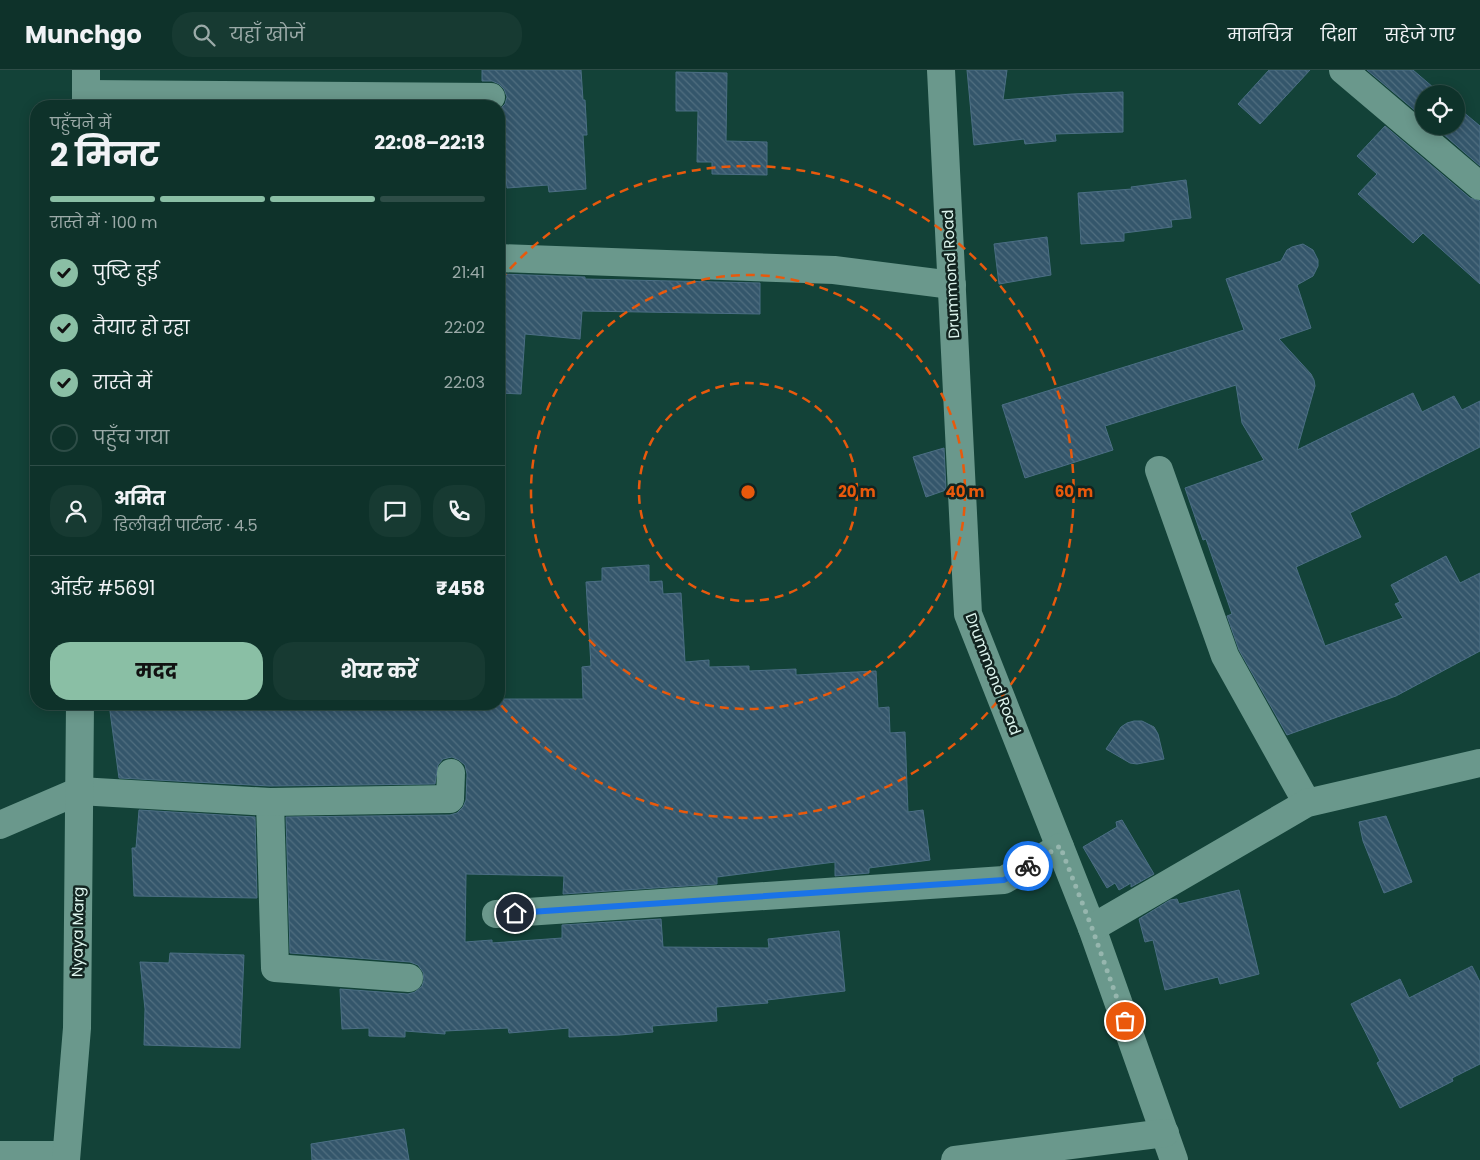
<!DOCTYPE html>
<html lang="hi">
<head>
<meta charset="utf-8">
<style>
	body { margin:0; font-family:Poppins,"Noto Sans Devanagari",sans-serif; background:#173a32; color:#f1f3f6; height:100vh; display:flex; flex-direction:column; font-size:19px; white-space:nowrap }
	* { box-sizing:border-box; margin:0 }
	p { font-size:16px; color:#9baaa8 }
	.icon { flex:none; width:28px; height:28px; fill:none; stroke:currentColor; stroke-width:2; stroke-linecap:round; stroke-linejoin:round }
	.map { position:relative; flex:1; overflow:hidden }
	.side { position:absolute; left:30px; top:30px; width:475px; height:610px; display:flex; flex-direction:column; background:#0e322a; border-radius:20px; box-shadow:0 2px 12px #0003,0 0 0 1px #2e4d47 }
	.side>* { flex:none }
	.controls { position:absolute; left:1415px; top:15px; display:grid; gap:10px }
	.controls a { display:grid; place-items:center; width:50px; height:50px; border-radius:50%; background:#0e322a; box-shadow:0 2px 12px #0003,0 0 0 1px #2e4d47; font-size:25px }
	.pin { position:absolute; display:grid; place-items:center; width:42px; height:42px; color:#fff; margin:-21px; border:2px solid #fff; border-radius:50%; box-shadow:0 1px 5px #0007 }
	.courier { position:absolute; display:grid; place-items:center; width:50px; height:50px; margin:-25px; border:4px solid #1a73e8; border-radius:50%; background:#fff; color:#222; box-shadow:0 1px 6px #0007 }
	.headline em { font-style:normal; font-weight:700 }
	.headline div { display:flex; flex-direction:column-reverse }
	.headline { display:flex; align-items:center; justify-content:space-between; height:85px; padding:0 20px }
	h1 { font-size:32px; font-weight:700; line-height:38px }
	.bar { display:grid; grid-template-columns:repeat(4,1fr); gap:8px 5px; align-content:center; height:60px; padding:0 20px }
	.bar i { height:6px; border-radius:4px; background:#2e4d47 }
	.bar .current { background:#8abfa5 }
	.bar p { grid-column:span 4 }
	.line { display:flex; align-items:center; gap:12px; padding:0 20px; border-top:1px solid #2e4d47 }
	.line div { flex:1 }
	.round { display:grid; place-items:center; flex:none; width:52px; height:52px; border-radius:20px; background:#173a32 }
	ol { padding:0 20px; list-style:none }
	li { display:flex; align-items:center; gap:15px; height:55px }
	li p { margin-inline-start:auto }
	li .icon { padding:5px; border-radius:50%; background:#8abfa5; color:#111; stroke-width:4 }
	li:last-child { color:#9baaa8 }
	li i { width:28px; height:28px; border:2px solid #2e4d47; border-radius:50% }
	.button { display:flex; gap:10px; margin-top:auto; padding:10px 20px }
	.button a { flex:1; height:58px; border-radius:20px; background:#8abfa5; color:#111; font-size:20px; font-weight:700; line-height:58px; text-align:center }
	.button a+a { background:#173a32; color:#f1f3f6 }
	header { display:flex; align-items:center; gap:30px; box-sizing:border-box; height:70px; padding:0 25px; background:#0e322a; border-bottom:1px solid #2e4d47 }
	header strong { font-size:24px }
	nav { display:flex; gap:28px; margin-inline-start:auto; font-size:18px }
	.search { width:350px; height:45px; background:#173a32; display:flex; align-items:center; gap:12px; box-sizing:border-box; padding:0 18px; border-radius:20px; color:#9baaa8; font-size:19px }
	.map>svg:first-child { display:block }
	.building { fill:url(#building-back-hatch); stroke:#4b6e84 }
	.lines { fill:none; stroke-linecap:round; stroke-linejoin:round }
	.minor { stroke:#6a988c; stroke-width:28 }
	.done { stroke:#96b6ae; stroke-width:5; stroke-dasharray:0 9 }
	.route { stroke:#1a73e8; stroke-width:6 }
	.ring { fill:none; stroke:#e8590c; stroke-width:2.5; stroke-dasharray:9 6 }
	.labels { text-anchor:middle; stroke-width:5; stroke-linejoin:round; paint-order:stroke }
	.street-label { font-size:15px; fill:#dcf4ed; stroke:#122420 }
	.centre { fill:#e8590c; stroke:#122420; stroke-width:2.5 }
	.ring-label { font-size:15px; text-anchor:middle; font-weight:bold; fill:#e8590c; stroke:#122420; stroke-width:5; stroke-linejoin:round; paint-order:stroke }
</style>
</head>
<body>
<header>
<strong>Munchgo</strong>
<div class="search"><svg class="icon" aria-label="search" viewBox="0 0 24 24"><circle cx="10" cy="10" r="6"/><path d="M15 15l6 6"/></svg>यहाँ खोजें</div>
<nav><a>मानचित्र</a><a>दिशा</a><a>सहेजे गए</a></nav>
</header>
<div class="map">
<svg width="1480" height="1090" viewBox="0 0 1480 1090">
	<defs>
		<pattern id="building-back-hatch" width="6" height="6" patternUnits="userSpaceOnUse" patternTransform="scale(1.25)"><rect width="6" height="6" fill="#34566b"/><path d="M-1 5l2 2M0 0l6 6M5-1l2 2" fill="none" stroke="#516f80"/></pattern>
	</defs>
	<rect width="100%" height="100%" fill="#134238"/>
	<g class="building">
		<polygon points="482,0 581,0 583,30 585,30 587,65 583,65 586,119 549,122 548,115 507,118 505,97 499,97 499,40 505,34 507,27 504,19 499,14 492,11 482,11"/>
		<polygon points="967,0 1007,0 1003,30 1072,24 1123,22 1123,62 1055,64 1056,71 1025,74 1024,69 974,75"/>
		<polygon points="1269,0 1310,0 1260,54 1238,34"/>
		<polygon points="1367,0 1413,0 1441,24 1424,24 1424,48"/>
		<polygon points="676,2 727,3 726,71 767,72 767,105 712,104 712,92 697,92 698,41 676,41"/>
		<polygon points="1456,36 1480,56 1480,96 1434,56 1456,56"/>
		<polygon points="1385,56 1470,128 1480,131 1480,214 1423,163 1413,173 1358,124 1377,104 1357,86"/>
		<polygon points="1186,110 1191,148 1171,150 1172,157 1124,163 1124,171 1081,174 1078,123 1132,119 1131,117"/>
		<polygon points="1047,167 1051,205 999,214 994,174"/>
		<polygon points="1303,174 1313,180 1318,190 1318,196 1313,206 1297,215 1311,258 1279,269 1311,304 1314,310 1315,316 1297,380 1413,323 1422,342 1454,326 1462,340 1480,331 1480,377 1350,443 1361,467 1296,497 1325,576 1403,548 1395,534 1400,532 1391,515 1446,486 1460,513 1480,503 1480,581 1396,626 1287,665 1239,580 1227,546 1232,544 1206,469 1203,470 1185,418 1264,390 1242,353 1236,315 1105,356 1113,380 1025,408 1002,335 1244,260 1226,209 1281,191 1287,180 1292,177"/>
		<polygon points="499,204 585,207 585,209 760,213 760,244 582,241 580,269 525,264 521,324 499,323"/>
		<polygon points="944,378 946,420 926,427 913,387"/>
		<polygon points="649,495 649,512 662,511 663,524 681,523 685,592 709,590 709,597 749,596 749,601 796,599 796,605 876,601 878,638 889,637 890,663 905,662 908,742 923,740 930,790 869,798 869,803 835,806 835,792 717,807 717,814 563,824 564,806 466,804 465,872 492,870 492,873 562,868 562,855 661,849 663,877 769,878 768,869 839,861 845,921 767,930 768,933 716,937 717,951 652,956 653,962 620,965 569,967 569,958 509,963 508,958 445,961 445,964 405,961 405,967 369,966 369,958 342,959 340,919 408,924 415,922 422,916 424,910 423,902 418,895 410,892 290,883 286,747 450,745 457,743 463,737 466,730 467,704 465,695 459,690 452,687 443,689 438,695 435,714 270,716 119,708 109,634 499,634 499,629 583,629 582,597 591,596 586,512 602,511 602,498"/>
		<polygon points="1134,651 1142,651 1154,657 1158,664 1164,689 1137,694 1130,693 1106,679 1121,657 1127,653"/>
		<polygon points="139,740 255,747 257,828 134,826 132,778 136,778"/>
		<polygon points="1386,746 1412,812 1384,823 1363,771 1359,752"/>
		<polygon points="1122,750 1154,804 1131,817 1131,813 1119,820 1115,813 1107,818 1083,777 1117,757 1116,752"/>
		<polygon points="1239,820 1259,904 1220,914 1218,907 1165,920 1153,870 1145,872 1139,849 1170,830 1177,829 1179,834"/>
		<polygon points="170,883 244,885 240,978 144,975 145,939 140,892 169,893"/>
		<polygon points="1472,896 1480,912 1480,994 1452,1008 1453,1011 1400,1038 1377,993 1380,991 1351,934 1400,909 1409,928"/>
		<polygon points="404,1059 409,1090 312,1090 311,1074"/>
	</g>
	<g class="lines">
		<g class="minor">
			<polyline points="941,0 968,544 1092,858 1174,1090"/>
			<polyline points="1343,0 1480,116"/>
			<polyline points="86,24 491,27"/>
			<polyline points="86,36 86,0"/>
			<polyline points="499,188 834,200 952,215"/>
			<polyline points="1159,400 1225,586 1307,733"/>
			<polyline points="270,732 275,898 409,908"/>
			<polyline points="0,755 79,721 270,732 450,729 451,703"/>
			<polyline points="496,844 1004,810 1060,777"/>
			<polyline points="1092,858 1307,733 1480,693"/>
			<polyline points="0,1085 66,1085"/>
			<polyline points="66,1090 77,958 80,634"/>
			<polyline points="955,1090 1165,1063"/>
		</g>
	</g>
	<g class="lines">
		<polyline class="done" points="1028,796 1060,776 1092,858 1125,951"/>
		<polyline class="route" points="515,843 1004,810 1028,796"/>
	</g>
	<g class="ring">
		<circle cx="748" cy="422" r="109"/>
		<circle cx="748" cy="422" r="217"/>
		<path d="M500 210A326 326 0 1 1 500 634"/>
	</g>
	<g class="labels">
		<g class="street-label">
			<text transform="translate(951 204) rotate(-93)" y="5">Drummond Road</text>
			<text transform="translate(993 604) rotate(69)" y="5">Drummond Road</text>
			<text transform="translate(78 862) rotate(-89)" y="5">Nyaya Marg</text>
		</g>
	</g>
	<circle cx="748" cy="422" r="8" class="centre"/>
	<g class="ring-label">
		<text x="857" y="427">20 m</text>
		<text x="965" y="427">40 m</text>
		<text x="1074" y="427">60 m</text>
	</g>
</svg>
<div class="controls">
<a><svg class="icon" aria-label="locate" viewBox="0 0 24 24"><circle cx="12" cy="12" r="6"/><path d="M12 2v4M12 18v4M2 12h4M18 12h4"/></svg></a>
</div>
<div class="pin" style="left:1125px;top:951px;background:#ea580c"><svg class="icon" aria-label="bag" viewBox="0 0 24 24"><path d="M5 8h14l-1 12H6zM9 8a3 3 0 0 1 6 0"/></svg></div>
<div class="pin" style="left:515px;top:843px;background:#1f2937"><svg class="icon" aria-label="home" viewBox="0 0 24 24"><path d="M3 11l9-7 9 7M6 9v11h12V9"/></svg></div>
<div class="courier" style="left:1028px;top:796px"><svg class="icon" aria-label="bike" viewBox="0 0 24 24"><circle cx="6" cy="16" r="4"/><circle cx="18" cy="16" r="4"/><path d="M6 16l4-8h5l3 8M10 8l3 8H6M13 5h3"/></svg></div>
<section class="side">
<div class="headline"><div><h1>2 मिनट</h1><p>पहुँचने में</p></div><em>22:08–22:13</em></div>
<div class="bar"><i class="current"></i><i class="current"></i><i class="current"></i><i></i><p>रास्ते में · 100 m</p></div>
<ol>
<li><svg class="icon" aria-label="check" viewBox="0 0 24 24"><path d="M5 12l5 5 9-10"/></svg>पुष्टि हुई<p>21:41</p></li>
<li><svg class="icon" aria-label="check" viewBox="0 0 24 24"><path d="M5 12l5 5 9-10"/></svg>तैयार हो रहा<p>22:02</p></li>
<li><svg class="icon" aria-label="check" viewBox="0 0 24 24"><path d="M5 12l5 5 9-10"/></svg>रास्ते में<p>22:03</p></li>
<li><i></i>पहुँच गया</li>
</ol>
<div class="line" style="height:90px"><a class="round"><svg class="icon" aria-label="person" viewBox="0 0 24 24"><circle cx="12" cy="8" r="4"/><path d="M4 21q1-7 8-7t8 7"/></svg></a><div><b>अमित</b><p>डिलीवरी पार्टनर · 4.5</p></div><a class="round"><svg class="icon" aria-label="chat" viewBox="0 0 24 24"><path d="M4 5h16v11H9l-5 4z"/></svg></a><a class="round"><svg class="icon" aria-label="phone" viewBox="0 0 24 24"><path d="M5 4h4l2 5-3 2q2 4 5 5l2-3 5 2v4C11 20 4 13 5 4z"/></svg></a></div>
<div class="line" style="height:65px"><div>ऑर्डर #5691</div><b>₹458</b></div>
<div class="button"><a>मदद</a><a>शेयर करें</a></div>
</section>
</div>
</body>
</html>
